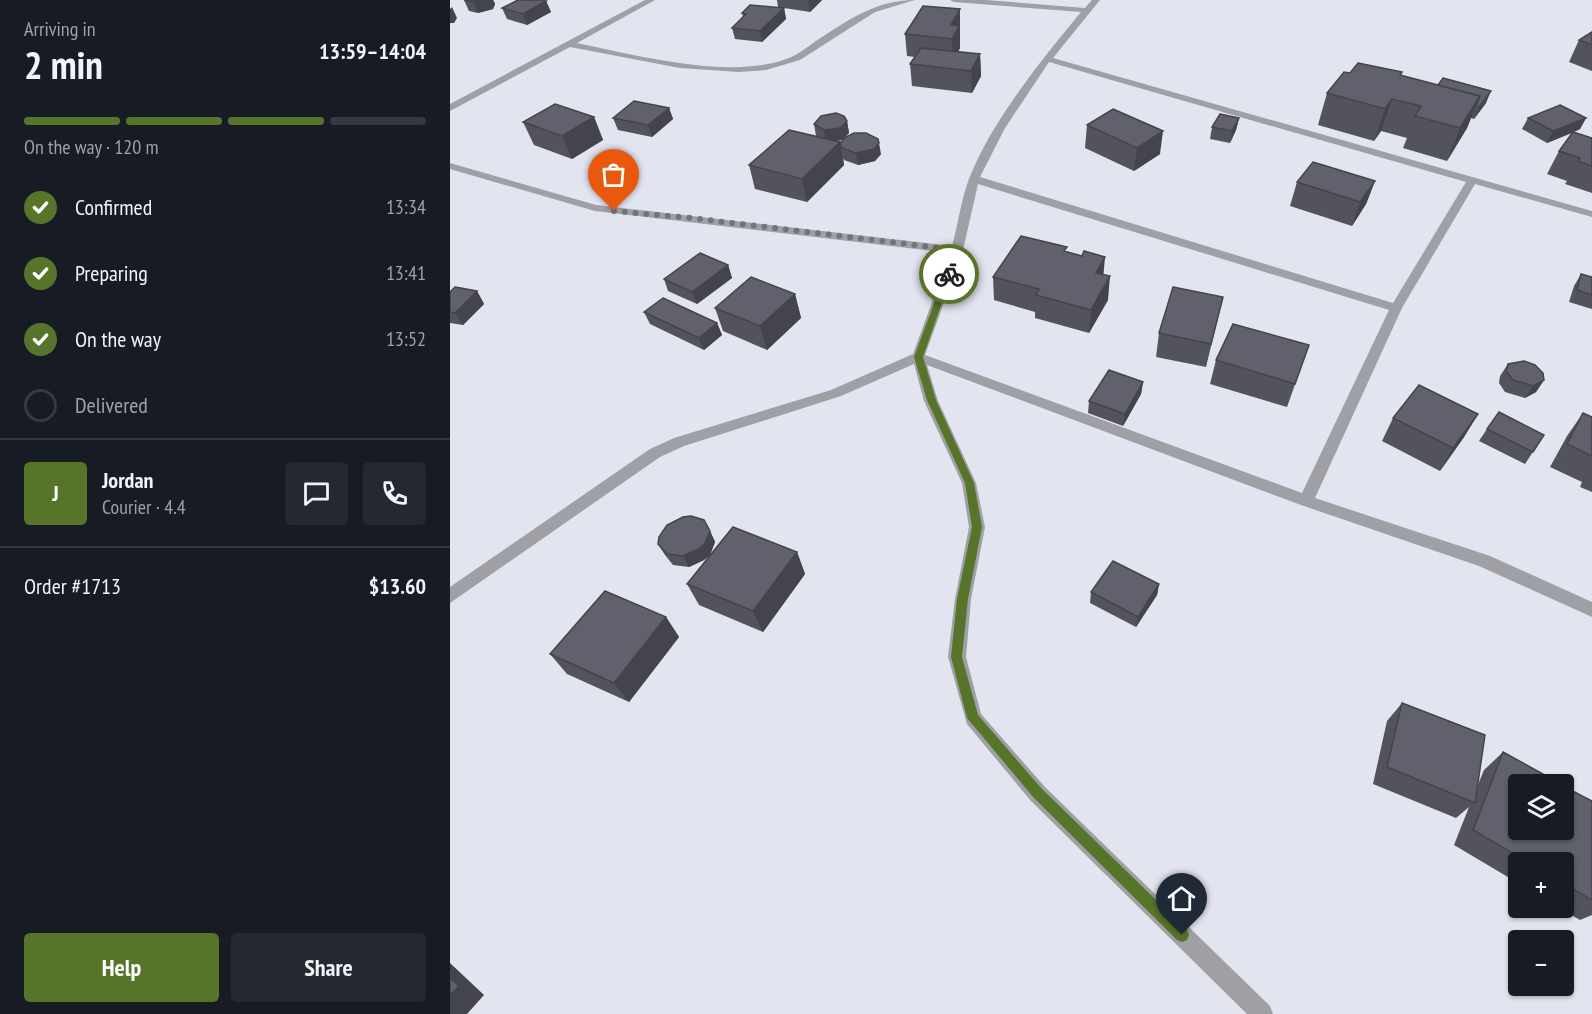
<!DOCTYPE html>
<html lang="en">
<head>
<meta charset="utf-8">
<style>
	body { margin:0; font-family:"PT Sans Narrow",sans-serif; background:#242831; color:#f1f3f6; height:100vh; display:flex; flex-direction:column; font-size:22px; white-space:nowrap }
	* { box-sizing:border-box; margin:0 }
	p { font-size:20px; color:#9ea1a6 }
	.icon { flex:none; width:33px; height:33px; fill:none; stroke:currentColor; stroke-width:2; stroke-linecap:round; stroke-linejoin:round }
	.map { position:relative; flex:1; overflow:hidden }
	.panel { display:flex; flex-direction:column; background:#171b24; width:450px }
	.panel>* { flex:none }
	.fabs { position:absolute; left:1058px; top:774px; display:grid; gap:12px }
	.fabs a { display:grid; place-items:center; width:66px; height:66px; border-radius:6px; background:#171b24; box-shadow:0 2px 4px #0004; font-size:30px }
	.pin { position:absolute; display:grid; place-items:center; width:51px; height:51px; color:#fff; margin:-62px -26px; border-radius:50% 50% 50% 0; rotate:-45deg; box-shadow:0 0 6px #0007 }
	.pin .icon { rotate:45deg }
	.courier { position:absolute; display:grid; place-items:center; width:60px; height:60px; margin:-30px; border:4px solid #57752a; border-radius:50%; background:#fff; color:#222; box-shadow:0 2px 8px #0007 }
	.head em { font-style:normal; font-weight:800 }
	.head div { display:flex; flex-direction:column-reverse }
	.head { display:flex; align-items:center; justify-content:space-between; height:102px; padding:0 24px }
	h1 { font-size:39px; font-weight:800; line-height:45px }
	.bar { display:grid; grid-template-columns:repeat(4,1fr); gap:9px 6px; align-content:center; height:72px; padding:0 24px }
	.bar i { height:8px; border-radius:4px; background:#363941 }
	.bar .selected { background:#57752a }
	.bar p { grid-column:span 4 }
	.line { display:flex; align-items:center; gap:15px; padding:0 24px; border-top:2px solid #363941 }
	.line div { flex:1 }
	.round { display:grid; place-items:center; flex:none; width:63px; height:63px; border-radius:6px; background:#242831 }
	ol { padding:0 24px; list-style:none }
	li { display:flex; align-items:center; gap:18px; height:66px }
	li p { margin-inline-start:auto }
	li .icon { padding:6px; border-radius:50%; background:#57752a; color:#fff; stroke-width:4 }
	li:last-child { color:#9ea1a6 }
	li i { width:33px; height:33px; border:3px solid #363941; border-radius:50% }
	.primary-button { display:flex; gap:12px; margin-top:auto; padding:12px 24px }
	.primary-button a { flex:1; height:69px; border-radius:6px; background:#57752a; color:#fff; font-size:24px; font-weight:800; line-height:69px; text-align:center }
	.primary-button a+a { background:#242831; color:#f1f3f6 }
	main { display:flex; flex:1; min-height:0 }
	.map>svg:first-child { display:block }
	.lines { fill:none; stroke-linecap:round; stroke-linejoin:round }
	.minor { fill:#9fa0a5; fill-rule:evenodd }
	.wall { fill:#53535d }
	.shaded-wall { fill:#43444c }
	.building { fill:#60616c; stroke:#43444c; stroke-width:1.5 }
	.route { fill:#57752a }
	.done { stroke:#73747b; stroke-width:6; stroke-dasharray:0 10.8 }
</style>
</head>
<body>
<main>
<section class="panel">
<div class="head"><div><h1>2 min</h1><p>Arriving in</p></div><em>13:59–14:04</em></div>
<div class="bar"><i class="selected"></i><i class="selected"></i><i class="selected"></i><i></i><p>On the way · 120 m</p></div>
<ol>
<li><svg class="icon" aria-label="check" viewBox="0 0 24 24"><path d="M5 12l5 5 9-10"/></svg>Confirmed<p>13:34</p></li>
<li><svg class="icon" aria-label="check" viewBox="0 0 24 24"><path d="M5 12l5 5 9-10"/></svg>Preparing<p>13:41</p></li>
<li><svg class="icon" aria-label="check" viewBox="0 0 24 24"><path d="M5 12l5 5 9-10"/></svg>On the way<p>13:52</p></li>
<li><i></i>Delivered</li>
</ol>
<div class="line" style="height:108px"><b class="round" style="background:#57752a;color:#fff">J</b><div><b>Jordan</b><p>Courier · 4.4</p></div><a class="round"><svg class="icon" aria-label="chat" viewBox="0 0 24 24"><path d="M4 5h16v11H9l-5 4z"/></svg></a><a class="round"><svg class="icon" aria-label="phone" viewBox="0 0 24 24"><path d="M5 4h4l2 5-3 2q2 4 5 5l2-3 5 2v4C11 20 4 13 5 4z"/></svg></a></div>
<div class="line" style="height:78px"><div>Order #1713</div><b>$13.60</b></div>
<div class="primary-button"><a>Help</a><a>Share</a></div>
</section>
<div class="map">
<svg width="1142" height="1014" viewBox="0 0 1142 1014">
	<rect width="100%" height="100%" fill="#e2e4f0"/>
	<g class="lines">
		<g class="minor">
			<path d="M195 0H205L127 43C186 55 282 81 339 58 349 54 357 47 366 41 398 20 426 0 465 0L425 12 350 60 316 70 289 72 230 68 120 47 0 111V104Z"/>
			<path d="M500 0H536L635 8 642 0H650L603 58 1142 211V217L1025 184 952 308 865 498 1040 556 1142 602V617L1029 566 851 505 477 365 488 401 526 483 535 527 521 599 516 657 531 714 595 787 820 1006 823 1014H797L581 801 517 724 498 657 505 599 519 527 512 483 474 401 464 364 391 396 234 446 210 457 0 603V587L200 449 224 438 381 390 463 354 500 253 145 211 0 169V163L146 205 502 246C508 224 511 200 519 179 540 123 593 58 631 12L504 2ZM599 62 1016 182 943 303 530 177 555 128ZM528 184 939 310 852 493 475 355 513 250Z"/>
		</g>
	</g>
	<g class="wall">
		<polygon points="14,0 43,0 45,4 43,9 28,13 19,11"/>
		<polygon points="327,0 372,0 360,12 334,8 336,19 312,42 285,39 282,28 293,17 292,13 328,7"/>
		<polygon points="96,1 101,12 77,25 57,19 52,8"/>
		<polygon points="510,9 510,48 508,52 530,54 531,76 522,93 462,86 460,64 465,57 457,56 455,34"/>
		<polygon points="1142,32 1142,71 1119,62 1129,40"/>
		<polygon points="952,72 951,76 1036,103 1024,119 1021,118 1017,128 997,161 953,148 957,138 931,131 924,141 868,125 877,93 900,73"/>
		<polygon points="219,108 223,119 202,137 168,130 163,118"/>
		<polygon points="144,117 153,140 122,159 84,145 73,122"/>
		<polygon points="789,118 786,130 780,143 760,139 762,127"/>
		<polygon points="1078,118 1136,118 1130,129 1124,132 1142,138 1142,193 1115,184 1117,181 1097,174 1109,151 1122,133 1097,143 1072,129"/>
		<polygon points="397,121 399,133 392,140 386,141 390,142 391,144 431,154 425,161 408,165 394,160 393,158 394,165 357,202 305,189 299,165 368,136 366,136 364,124"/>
		<polygon points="637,125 710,154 684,171 635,148"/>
		<polygon points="925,181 916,204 902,226 840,206 847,182"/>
		<polygon points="616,251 653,275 658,300 639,333 585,318 585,312 544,300 543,277"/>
		<polygon points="278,265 282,278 247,304 218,291 214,279"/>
		<polygon points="1131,274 1142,277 1142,309 1119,302 1124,286"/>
		<polygon points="27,291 34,304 13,325 0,323 0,292"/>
		<polygon points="345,294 351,318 317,350 273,331 265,308"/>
		<polygon points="773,297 756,367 706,357 709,333"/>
		<polygon points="194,312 267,323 272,335 254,350 200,324"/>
		<polygon points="859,345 837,407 760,384 766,360"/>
		<polygon points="1058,364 1094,380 1086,392 1075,398 1055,392 1049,383 1050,376"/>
		<polygon points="693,382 691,394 673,426 638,413 639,401"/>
		<polygon points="1133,413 1142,417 1142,492 1130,487 1132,482 1100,467 1117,436"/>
		<polygon points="1028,414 1014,437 990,471 932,441 943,418"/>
		<polygon points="1037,429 1094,435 1075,464 1029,441"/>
		<polygon points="260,531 265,542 260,555 254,560 239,567 223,565 215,555 208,544"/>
		<polygon points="347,552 355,574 313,632 249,605 237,584"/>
		<polygon points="709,584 707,595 686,627 640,603 641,592"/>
		<polygon points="216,617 229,637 179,702 117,674 100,654"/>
		<polygon points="952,703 1027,787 1034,770 1053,752 1142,801 1142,915 1130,920 1109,908 1113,908 1113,862 1068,862 1068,883 1004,845 1019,807 1006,818 923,784 937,721"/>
	</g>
	<g class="shaded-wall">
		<polygon points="32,0 43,0 45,4 43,9 28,13 23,2"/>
		<polygon points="359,0 372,0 360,12 358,1"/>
		<polygon points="96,1 101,12 77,25 73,14"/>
		<polygon points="2,7 7,18 4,23 0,23 0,9"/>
		<polygon points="334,8 336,19 312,42 310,31"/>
		<polygon points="510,9 510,48 503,61 501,25"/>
		<polygon points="530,54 531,76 522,93 521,71"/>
		<polygon points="952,72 931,131 924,141 935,109"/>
		<polygon points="1041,91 1036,103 1024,119 1029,107"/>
		<polygon points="1030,96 1017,128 997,161 1010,128"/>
		<polygon points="219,108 223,119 202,137 198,125"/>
		<polygon points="144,117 153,140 122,159 112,136"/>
		<polygon points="789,118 786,130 780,143 782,131"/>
		<polygon points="1136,118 1130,129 1097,143 1103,131"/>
		<polygon points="397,121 399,133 392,140 376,142 374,130"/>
		<polygon points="713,131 710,154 684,171 687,148"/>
		<polygon points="390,142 394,165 357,202 352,179"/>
		<polygon points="429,143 431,154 425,161 408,165 406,153"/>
		<polygon points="925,181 916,204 902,226 910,202"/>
		<polygon points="655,257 653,280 646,273"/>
		<polygon points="278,265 282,278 247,304 242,292"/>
		<polygon points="660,276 658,300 639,333 641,310"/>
		<polygon points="27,291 34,304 13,325 5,313"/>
		<polygon points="345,294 351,318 317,350 310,326"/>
		<polygon points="267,323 272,335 254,350 249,338"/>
		<polygon points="1094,380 1086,392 1075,398 1083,386"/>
		<polygon points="693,382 691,394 673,426 675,414"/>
		<polygon points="1028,414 1014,437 990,471 1003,448"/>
		<polygon points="260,531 265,542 260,555 254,560 239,567 233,556"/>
		<polygon points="347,552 355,574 313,632 303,611"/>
		<polygon points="709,584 707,595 686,627 688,617"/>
		<polygon points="216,617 229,637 179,702 164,683"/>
		<polygon points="0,963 34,995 17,1014 0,1014"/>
	</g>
	<g class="building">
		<polygon points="14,0 32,0 23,2"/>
		<polygon points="68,0 91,0 96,1 73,14 52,8"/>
		<polygon points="300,5 334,8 310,31 282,28 296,14 292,13"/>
		<polygon points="473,6 510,9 501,25 509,26 502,39 455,34"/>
		<polygon points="1142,32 1142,45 1129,40"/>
		<polygon points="471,48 530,54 521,71 460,64"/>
		<polygon points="908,63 952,72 950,75 1030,96 1010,128 965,116 971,106 942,99 935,109 877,93 894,72 900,73"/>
		<polygon points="993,78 1041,91 1029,107 1026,106 1030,96 988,85"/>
		<polygon points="184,101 219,108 198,125 163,118"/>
		<polygon points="105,104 144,117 112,136 73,122"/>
		<polygon points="1110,105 1136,118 1103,131 1078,118"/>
		<polygon points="663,109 713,131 687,148 637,125"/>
		<polygon points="386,113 394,116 397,121 390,128 374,130 364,124 371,116"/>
		<polygon points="770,114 789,118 782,131 762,127"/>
		<polygon points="339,130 390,142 352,179 299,165"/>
		<polygon points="1123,132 1142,138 1142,166 1128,161 1130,158 1109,151"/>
		<polygon points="404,133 416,133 428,139 429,143 424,149 406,153 392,148 390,144 394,138"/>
		<polygon points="863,162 925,181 910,202 847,182"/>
		<polygon points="571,236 617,247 614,251 632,256 634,251 655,257 646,273 660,276 641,310 586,295 589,289 543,277"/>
		<polygon points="250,253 278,265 242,292 214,279"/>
		<polygon points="1131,274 1142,277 1142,295 1127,290"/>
		<polygon points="301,277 345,294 310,326 265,308"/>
		<polygon points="5,287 27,291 5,313 0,312 0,292"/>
		<polygon points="723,287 773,297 761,344 709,333"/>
		<polygon points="213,298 267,323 249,338 194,312"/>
		<polygon points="783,324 859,345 845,384 766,360"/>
		<polygon points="1074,361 1085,365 1093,373 1094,380 1083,386 1063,380 1056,371 1058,364"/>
		<polygon points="659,370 693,382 675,414 639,401"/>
		<polygon points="969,385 1028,414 1003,448 943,418"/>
		<polygon points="1049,412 1094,435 1083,452 1037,429"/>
		<polygon points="1133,413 1142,417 1142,456 1117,444"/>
		<polygon points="241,516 254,520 260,531 255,543 249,549 233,556 217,554 208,544 209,537 217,525 233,517"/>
		<polygon points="283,527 347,552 303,611 237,584"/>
		<polygon points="663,561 709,584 688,617 641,592"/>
		<polygon points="155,591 216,617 164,683 100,654"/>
		<polygon points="952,703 1035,735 1025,803 937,767"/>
		<polygon points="1053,752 1111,784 1068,784 1068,830 1113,830 1113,786 1142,801 1142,900 1113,883 1113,862 1078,862 1023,830"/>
		<polygon points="0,978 9,986 0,995"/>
	</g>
	<polygon class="route" points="499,272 502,274 473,357 486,400 524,483 532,527 518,599 512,657 528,715 592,789 737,930 739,935 737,940 732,942 727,940 584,798 517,718 501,657 507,599 522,527 515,483 477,400 464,357 495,274"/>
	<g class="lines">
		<polyline class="done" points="164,211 241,218 507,250 499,274"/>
	</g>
</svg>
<div class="fabs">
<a><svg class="icon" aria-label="layers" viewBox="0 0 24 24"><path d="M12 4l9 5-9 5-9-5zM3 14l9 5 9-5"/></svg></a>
<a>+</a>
<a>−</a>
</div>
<div class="pin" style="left:164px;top:211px;background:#ea580c"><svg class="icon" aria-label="bag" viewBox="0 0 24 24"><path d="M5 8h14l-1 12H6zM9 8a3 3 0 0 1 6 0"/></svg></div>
<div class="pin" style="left:732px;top:935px;background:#1f2937"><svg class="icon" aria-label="home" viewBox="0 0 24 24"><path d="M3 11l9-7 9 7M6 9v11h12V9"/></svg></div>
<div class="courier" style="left:499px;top:274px"><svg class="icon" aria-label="bike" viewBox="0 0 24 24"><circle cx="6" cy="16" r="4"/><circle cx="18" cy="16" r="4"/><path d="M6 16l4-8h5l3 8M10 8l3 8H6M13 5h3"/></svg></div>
</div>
</main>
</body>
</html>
